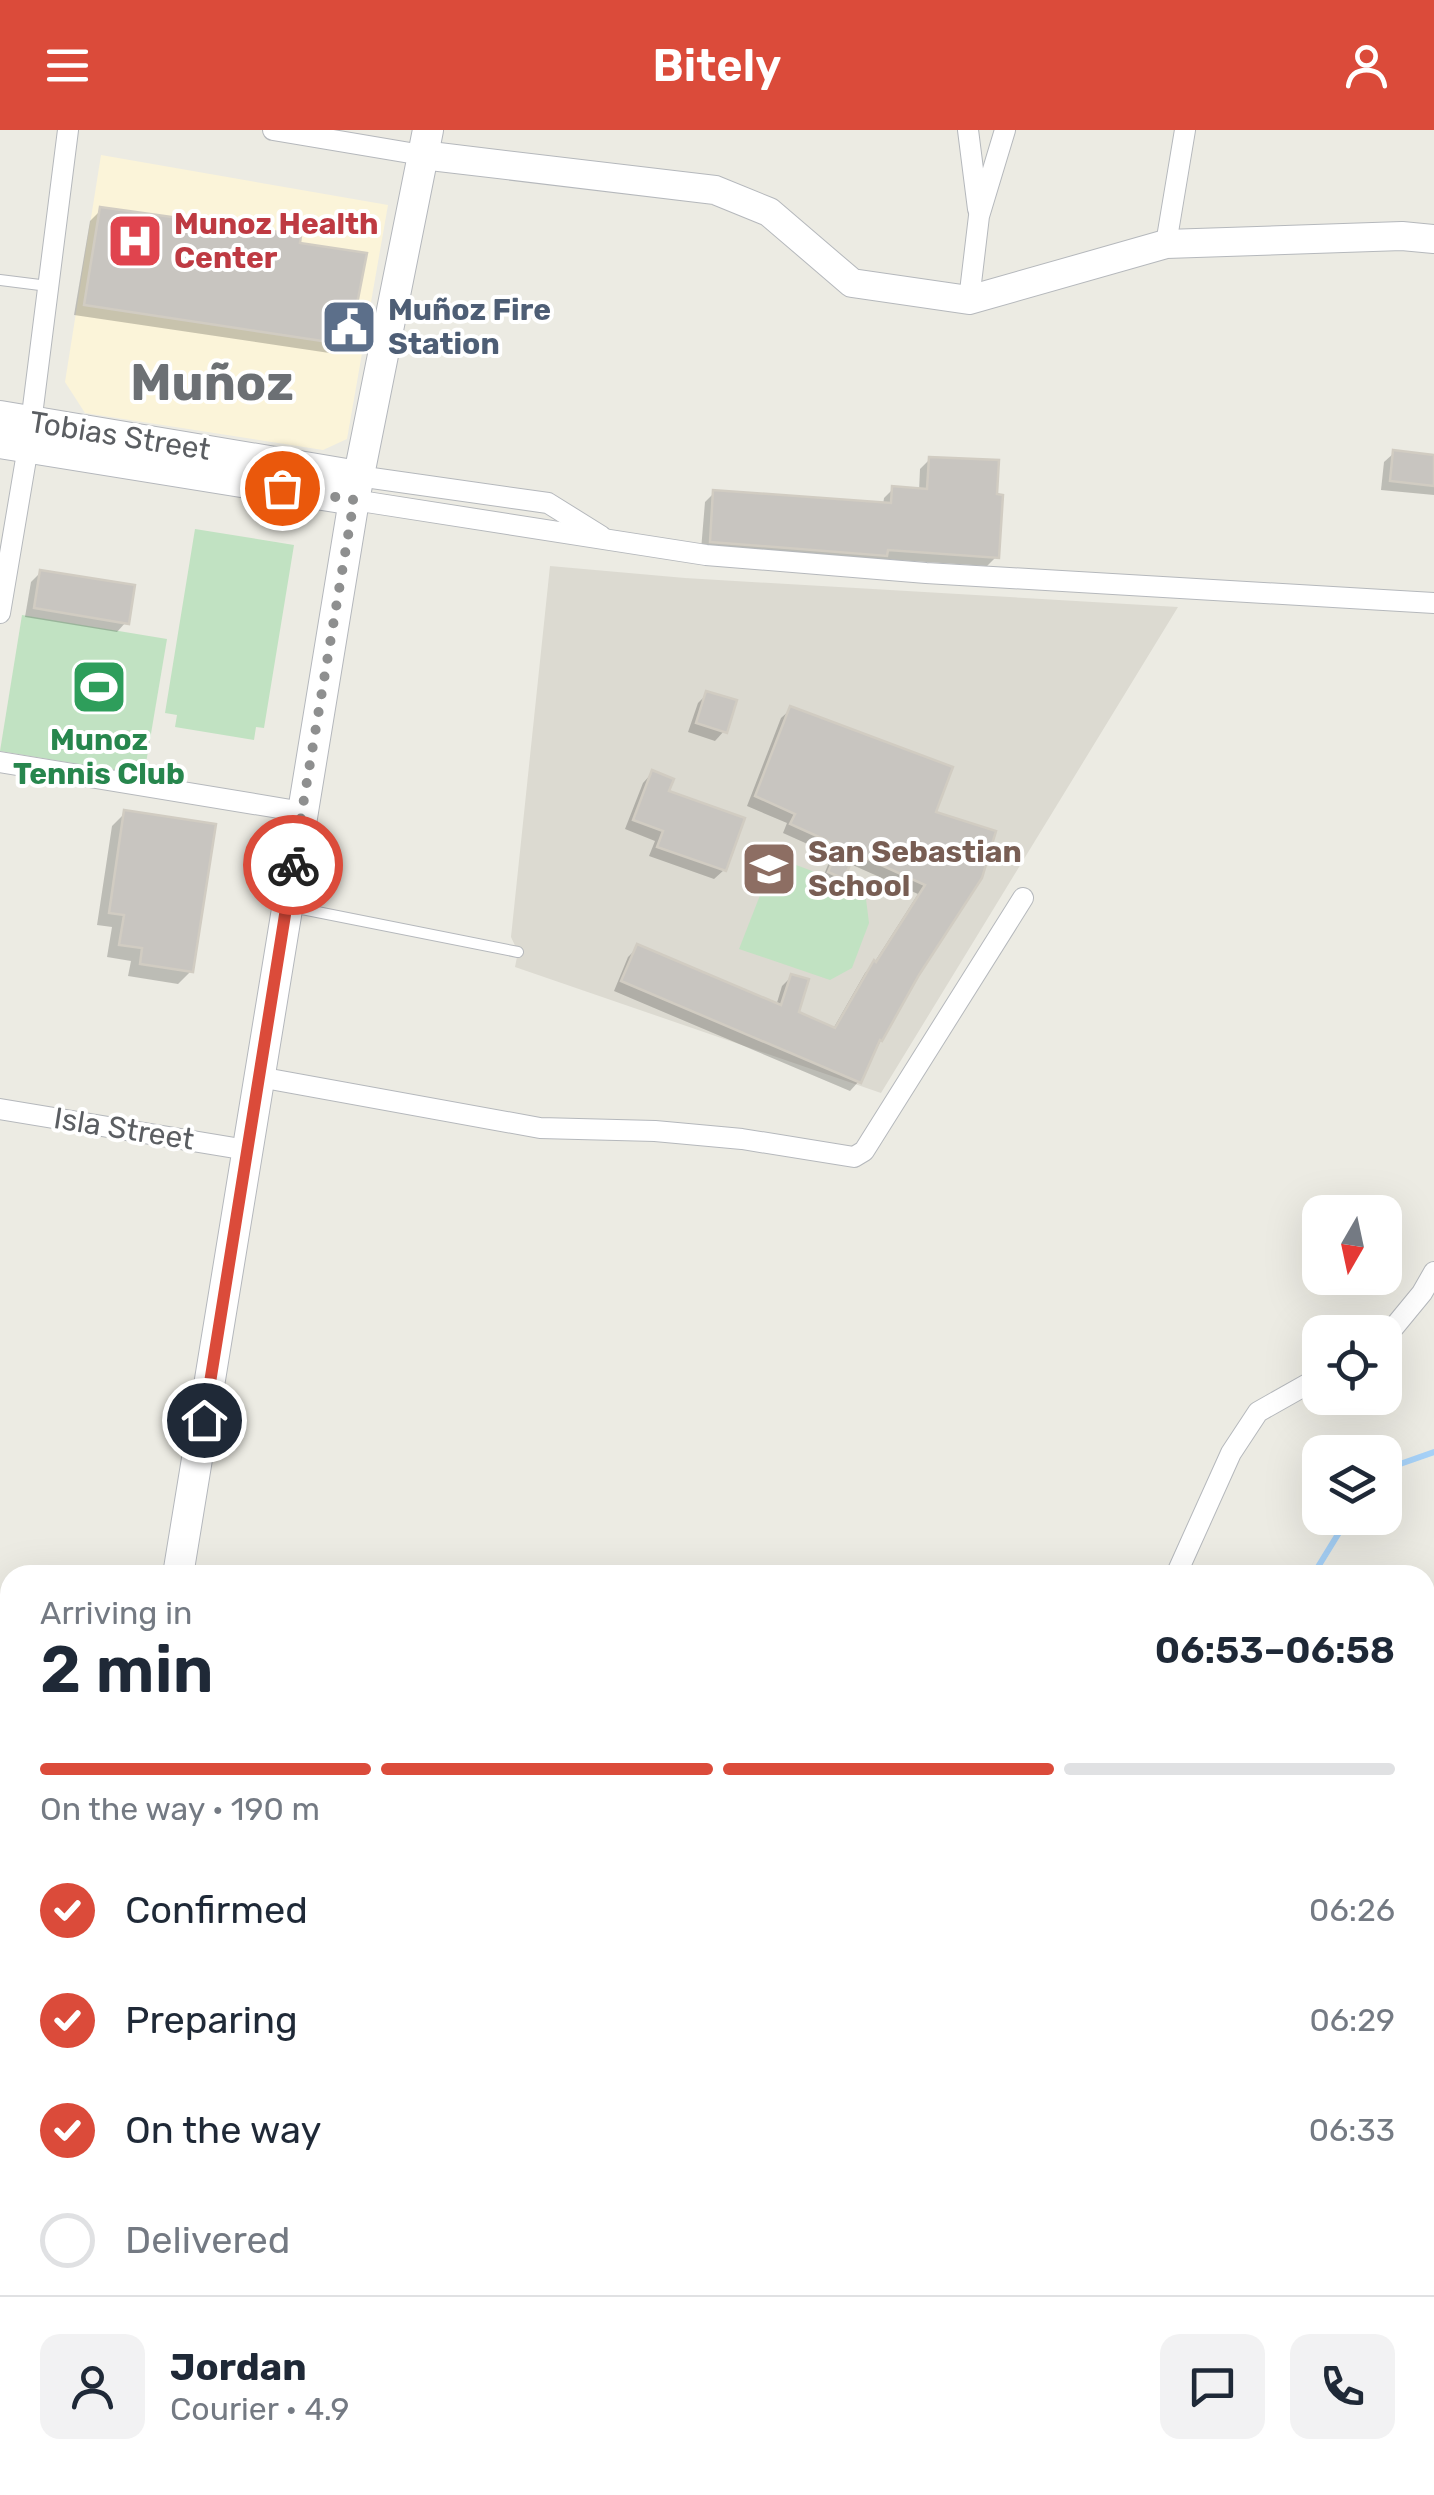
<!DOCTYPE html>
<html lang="en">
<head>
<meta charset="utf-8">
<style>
	body { margin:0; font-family:Rubik,sans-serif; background:#f2f2f3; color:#1f2937; height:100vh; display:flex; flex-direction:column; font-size:38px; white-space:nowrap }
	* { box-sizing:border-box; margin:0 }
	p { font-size:32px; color:#747a83 }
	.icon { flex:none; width:55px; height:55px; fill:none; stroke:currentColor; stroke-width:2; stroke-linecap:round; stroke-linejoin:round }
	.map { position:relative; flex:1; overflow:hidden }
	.sheet { position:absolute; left:0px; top:1435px; width:1435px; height:930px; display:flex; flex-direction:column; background:#fff; border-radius:30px 30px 0 0; box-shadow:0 10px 40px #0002 }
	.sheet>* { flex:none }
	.needle { width:65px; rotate:189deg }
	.fabs { position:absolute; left:1302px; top:1065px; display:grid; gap:20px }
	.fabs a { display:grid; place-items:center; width:100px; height:100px; border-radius:20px; background:#fff; box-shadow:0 10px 40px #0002; font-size:50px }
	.pin { position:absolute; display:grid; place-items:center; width:85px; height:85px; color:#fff; margin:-42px; border:5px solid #fff; border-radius:50%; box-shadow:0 2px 10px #0007 }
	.courier { position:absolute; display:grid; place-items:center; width:100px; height:100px; margin:-50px; border:8px solid #db4b3a; border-radius:50%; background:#fff; color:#222; box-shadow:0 2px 12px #0007 }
	.headline em { font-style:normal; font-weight:600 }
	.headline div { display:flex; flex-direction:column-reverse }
	.headline { display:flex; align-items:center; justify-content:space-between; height:170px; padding:0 40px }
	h1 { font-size:65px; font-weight:600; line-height:75px }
	.bar { display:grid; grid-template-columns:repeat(4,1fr); gap:15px 10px; align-content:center; height:120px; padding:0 40px }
	.bar i { height:12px; border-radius:8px; background:#e0e1e3 }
	.bar .active { background:#db4b3a }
	.bar p { grid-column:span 4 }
	.line { display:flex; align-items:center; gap:25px; padding:0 40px; border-top:2px solid #e0e1e3 }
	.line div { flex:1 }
	.round { display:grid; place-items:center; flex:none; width:105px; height:105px; border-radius:20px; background:#f2f2f3 }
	ol { padding:0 40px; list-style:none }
	li { display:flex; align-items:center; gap:30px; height:110px }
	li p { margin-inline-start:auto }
	li .icon { padding:10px; border-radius:50%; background:#db4b3a; color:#fff; stroke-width:4 }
	li:last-child { color:#747a83 }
	li i { width:55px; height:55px; border:5px solid #e0e1e3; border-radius:50% }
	header { display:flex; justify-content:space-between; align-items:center; height:130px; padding:0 40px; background:#db4b3a; color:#fff; font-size:45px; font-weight:600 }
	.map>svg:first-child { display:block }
	.commercial { fill:#fbf4d9 }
	.education { fill:#dcdad1 }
	.green { fill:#c1e2c2 }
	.shadow { fill:#0003 }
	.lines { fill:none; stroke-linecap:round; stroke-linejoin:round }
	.stream { stroke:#a7d2f8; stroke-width:6 }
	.building { fill:#c8c5c0; stroke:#d1ccc2; stroke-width:2.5 }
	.service-casing { stroke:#b5b8bc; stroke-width:12 }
	.minor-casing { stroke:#b5b8bc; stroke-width:22 }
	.tertiary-casing { stroke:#b5b8bc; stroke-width:30 }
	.secondary-casing { stroke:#b4b7bc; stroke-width:32 }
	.service { stroke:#fff; stroke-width:10 }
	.minor { stroke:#fff; stroke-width:20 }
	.tertiary { stroke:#fff; stroke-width:28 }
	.secondary { stroke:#fff; stroke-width:30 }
	.done { stroke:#8e8f8f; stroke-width:10; stroke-dasharray:0 18 }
	.route { stroke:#db4b3a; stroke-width:12 }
	.labels { text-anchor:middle; stroke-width:8; stroke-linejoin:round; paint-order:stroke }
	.health-label { font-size:30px; font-weight:bold; fill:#be3a42; stroke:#fff; text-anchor:start }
	.service-label { font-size:30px; font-weight:bold; fill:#4e5e75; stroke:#fff; text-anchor:start }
	.street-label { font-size:30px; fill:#5b5e62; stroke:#fff }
	.leisure-label { font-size:30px; font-weight:bold; fill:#27864d; stroke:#fff }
	.education-label { font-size:30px; font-weight:bold; fill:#785e54; stroke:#fff; text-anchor:start }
	.town-label { font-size:50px; font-weight:bold; fill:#6c7074; stroke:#fff }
</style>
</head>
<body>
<header><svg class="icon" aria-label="menu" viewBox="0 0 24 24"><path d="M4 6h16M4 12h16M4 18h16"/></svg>Bitely<svg class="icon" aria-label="person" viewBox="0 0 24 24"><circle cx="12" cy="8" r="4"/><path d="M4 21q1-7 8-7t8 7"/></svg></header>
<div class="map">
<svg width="1434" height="2365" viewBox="0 0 1434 2365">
	<rect width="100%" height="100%" fill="#ecebe3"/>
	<polygon class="commercial" points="101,25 388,75 347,309 323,320 85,283 65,252"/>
	<polygon class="education" points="550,436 685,448 1178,477 881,963 515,837 518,822 511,807"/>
	<g class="green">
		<polygon points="195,399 294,415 264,598 256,597 254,610 175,597 177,585 165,583"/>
		<polygon points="22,485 167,509 144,645 0,621"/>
		<polygon points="775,727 865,761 869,793 852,838 830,850 739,819"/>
	</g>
	<g class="shadow">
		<polygon points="101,80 297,115 346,213 336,224 74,185 90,91"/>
		<polygon points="1394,323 1434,327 1434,365 1381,360 1384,332"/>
		<polygon points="930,329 996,427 987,436 881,429 876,434 701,420 705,372 714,363 883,375 884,368 893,359 919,361 920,339"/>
		<polygon points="40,443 126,492 117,502 25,487 31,452"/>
		<polygon points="707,564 724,601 715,611 688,602 698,573"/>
		<polygon points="791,579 933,683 917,844 859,951 850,961 614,861 628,827 638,817 776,876 782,856 791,847 796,884 833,899 865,843 874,833 918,764 848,733 842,747 833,757 821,752 832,725 783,703 787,693 747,676 781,588"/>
		<polygon points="652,643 724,740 714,749 649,726 655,711 625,699 643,653"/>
		<polygon points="125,683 191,841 178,854 128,846 131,831 107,827 112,797 97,795 112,696"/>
	</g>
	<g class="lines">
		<g class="stream">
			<polyline points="1385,1345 1400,1334 1434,1322"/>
			<polyline points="1313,1445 1348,1388"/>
			<polyline points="1425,2031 1434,2040"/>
		</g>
	</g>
	<g class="building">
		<polygon points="100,77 301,105 300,113 367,123 349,215 84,175"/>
		<polygon points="1393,320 1434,325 1434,356 1390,351"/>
		<polygon points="929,327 999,330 997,364 1003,365 999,428 888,420 887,426 710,412 713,360 891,373 892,356 927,359"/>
		<polygon points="40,440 135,455 129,494 34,478"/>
		<polygon points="706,561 737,570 727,603 696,593"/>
		<polygon points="790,576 953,637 936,682 996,701 982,748 919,845 882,911 880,910 861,953 621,851 637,814 781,875 791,844 809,849 799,882 835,898 874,830 876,832 925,755 855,723 844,749 828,742 839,716 790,694 795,684 755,666"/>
		<polygon points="652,640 674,649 669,661 745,688 726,741 657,717 663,701 633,690"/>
		<polygon points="124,680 216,694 193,842 140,834 142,818 119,815 124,785 109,783"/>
	</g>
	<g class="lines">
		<g class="service-casing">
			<g id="service">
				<polyline points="0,150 48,156"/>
				<polyline points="292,777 518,822"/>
			</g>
		</g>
		<g class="minor-casing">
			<g id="minor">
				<polyline points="273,0 422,25"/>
				<polyline points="968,0 978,79"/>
				<polyline points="1166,114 1185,0"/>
				<polyline points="969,170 979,86 1005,0"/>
				<polyline points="358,346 548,373 601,406"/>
				<polyline points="354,370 706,425 926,443 1434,473"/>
				<polyline points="0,483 28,317 68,0"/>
				<polyline points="0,632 303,682"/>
				<polyline points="259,947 540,998 655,1001 742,1009 854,1027 864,1021 1023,768"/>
				<polyline points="0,979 247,1020"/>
				<polyline points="1385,1208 1422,1163 1434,1142"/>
				<polyline points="1176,1445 1231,1323 1258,1282 1320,1247"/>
				<polyline points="0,2316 10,2317"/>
				<polyline points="258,2355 322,2365"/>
				<polyline points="569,2365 571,2355"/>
			</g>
		</g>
		<g class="tertiary-casing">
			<polyline id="tertiary" points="422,25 715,60 769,82 852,153 969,170 1166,114 1402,106 1434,109"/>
		</g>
		<g class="secondary-casing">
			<g id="secondary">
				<polyline points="0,286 358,346"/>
				<polyline points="0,313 354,370"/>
				<polyline points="178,1445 354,370 428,0"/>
				<polyline points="21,2365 24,2355"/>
			</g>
		</g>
		<use href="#service" class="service"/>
		<use href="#minor" class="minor"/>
		<use href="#tertiary" class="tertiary"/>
		<use href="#secondary" class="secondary"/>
	</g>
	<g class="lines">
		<polyline class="done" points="282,358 354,370 293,735"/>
		<polyline class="route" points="204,1290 293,735"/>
	</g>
	<defs>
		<g id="hospital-square" transform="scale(2.875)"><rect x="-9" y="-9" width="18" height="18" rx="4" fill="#e0444e" stroke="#fff"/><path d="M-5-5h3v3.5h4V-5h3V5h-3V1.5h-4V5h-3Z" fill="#fff"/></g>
		<g id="civic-square" transform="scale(2.875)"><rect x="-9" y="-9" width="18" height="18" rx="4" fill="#5c6f8a" stroke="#fff"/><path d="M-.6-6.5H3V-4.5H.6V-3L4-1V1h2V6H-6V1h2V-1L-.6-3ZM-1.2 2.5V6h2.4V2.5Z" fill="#fff"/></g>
		<g id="stadium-square" transform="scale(2.875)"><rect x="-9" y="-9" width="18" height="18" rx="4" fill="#2e9e5b" stroke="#fff"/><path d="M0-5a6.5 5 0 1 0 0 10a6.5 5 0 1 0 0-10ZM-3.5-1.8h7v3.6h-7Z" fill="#fff"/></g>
		<g id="school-square" transform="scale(2.875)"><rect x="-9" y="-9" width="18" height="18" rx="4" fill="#8d6e63" stroke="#fff"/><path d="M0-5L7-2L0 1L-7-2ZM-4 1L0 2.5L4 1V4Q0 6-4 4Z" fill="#fff"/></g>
	</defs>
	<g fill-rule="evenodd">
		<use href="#hospital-square" x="135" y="111"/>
		<use href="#civic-square" x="349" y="197"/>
		<use href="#stadium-square" x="99" y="557"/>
		<use href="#school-square" x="769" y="739"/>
	</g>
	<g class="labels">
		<g class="health-label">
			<text x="174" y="104">Munoz Health<tspan x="174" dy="34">Center</tspan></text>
		</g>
		<g class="service-label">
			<text x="388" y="190">Muñoz Fire<tspan x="388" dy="34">Station</tspan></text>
		</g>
		<g class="street-label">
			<text transform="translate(120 306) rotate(9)" y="10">Tobias Street</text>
			<text transform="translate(124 999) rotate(9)" y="10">Isla Street</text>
		</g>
		<g class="leisure-label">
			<text x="99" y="620">Munoz<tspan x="99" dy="34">Tennis Club</tspan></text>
		</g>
		<g class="education-label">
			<text x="808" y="732">San Sebastian<tspan x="808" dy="34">School</tspan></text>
		</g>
		<g class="town-label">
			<text x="212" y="270">Muñoz</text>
		</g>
	</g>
</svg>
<div class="fabs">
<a><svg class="needle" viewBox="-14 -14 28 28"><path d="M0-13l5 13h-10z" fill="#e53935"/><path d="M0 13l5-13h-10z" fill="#747a83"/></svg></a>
<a><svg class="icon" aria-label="locate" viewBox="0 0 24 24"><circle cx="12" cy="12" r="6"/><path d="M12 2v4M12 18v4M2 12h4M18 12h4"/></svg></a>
<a><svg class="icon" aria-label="layers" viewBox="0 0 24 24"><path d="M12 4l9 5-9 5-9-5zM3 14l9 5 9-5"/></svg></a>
</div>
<div class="pin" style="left:282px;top:358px;background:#ea580c"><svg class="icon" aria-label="bag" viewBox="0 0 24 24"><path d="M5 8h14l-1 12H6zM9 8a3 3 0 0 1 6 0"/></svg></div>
<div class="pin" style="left:204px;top:1290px;background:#1f2937"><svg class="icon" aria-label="home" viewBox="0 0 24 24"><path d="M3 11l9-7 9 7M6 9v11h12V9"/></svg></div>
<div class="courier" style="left:293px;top:735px"><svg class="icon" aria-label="bike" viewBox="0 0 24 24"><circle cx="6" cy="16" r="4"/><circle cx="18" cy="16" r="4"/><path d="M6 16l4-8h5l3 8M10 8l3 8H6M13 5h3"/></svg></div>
<section class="sheet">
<div class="headline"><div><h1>2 min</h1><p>Arriving in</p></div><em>06:53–06:58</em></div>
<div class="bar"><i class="active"></i><i class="active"></i><i class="active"></i><i></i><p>On the way · 190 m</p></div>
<ol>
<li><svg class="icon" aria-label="check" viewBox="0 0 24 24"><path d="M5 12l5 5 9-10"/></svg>Confirmed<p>06:26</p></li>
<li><svg class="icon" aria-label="check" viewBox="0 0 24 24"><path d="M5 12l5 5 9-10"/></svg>Preparing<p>06:29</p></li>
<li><svg class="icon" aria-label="check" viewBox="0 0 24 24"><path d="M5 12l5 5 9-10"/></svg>On the way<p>06:33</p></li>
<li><i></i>Delivered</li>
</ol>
<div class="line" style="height:180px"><a class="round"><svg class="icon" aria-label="person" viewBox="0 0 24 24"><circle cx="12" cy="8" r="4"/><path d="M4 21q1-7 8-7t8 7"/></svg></a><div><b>Jordan</b><p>Courier · 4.9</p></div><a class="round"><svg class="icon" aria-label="chat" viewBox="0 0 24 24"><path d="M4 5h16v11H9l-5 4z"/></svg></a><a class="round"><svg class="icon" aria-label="phone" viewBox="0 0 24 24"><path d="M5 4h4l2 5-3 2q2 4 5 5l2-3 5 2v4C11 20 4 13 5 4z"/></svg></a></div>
</section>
</div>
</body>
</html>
